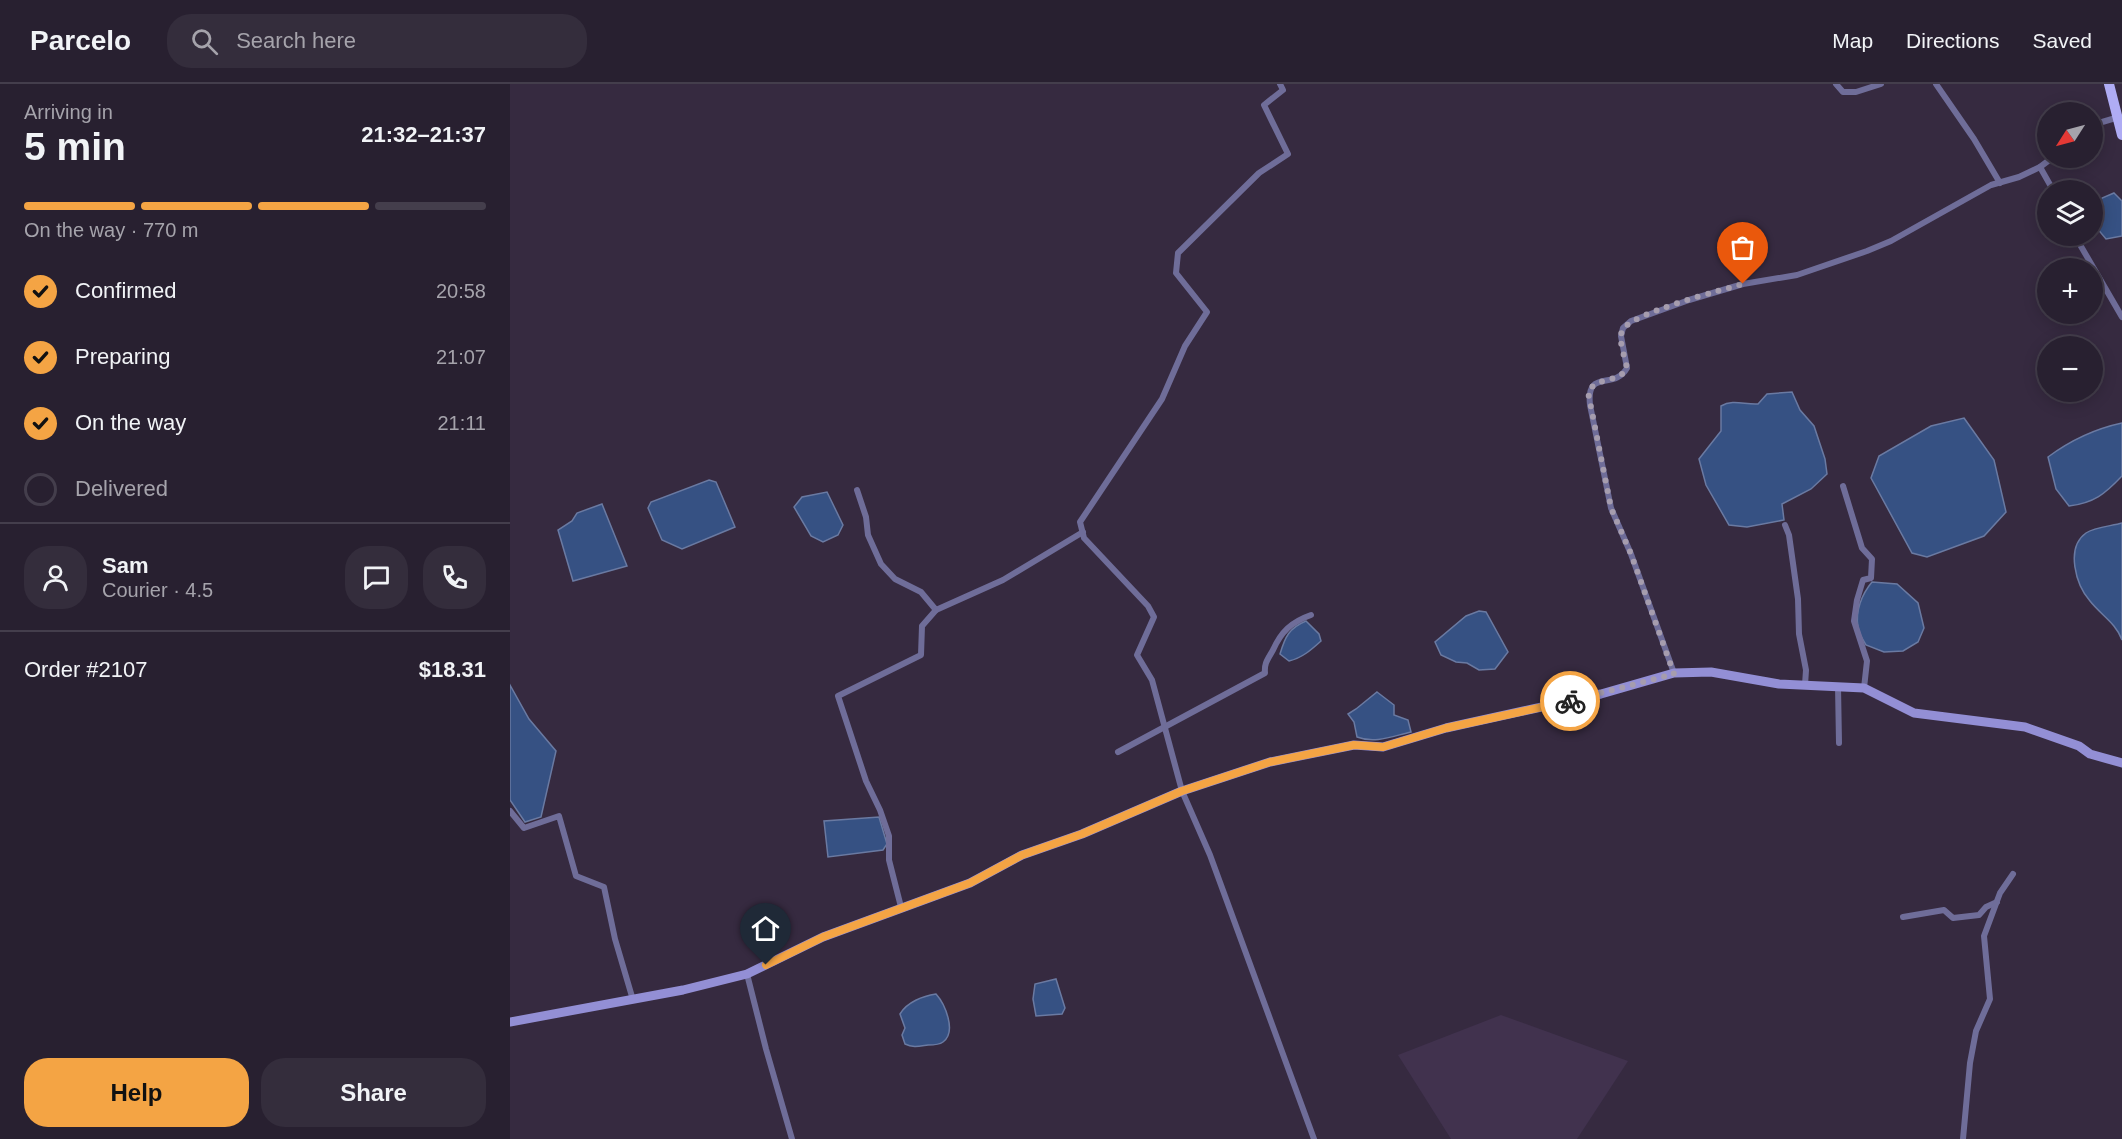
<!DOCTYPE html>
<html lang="en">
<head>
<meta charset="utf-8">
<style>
	body { margin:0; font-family:Arial,sans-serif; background:#342d3c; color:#f1f3f6; height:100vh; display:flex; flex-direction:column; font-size:22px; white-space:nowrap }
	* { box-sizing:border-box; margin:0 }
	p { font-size:20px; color:#a5a3ab }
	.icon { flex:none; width:33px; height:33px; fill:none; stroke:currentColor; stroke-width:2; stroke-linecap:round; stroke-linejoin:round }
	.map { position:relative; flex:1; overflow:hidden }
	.side { display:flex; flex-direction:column; background:#282030; width:510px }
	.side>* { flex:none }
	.needle { width:39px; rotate:234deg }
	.buttons { position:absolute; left:1527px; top:18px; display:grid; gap:12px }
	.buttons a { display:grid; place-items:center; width:66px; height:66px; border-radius:50%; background:#282030; box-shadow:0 3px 15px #0003,0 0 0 2px #443e4c; font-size:30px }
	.pin { position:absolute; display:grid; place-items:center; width:51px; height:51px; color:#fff; margin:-62px -26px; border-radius:50% 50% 50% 0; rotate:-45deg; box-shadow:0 0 6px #0007 }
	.pin .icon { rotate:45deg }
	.courier { position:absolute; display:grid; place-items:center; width:60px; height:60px; margin:-30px; border:4px solid #f4a444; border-radius:50%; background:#fff; color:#222; box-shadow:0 2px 8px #0007 }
	.head em { font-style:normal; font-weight:800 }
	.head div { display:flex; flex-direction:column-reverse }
	.head { display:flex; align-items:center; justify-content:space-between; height:102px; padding:0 24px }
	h1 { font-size:39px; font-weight:800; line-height:45px }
	.bar { display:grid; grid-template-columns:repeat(4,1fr); gap:9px 6px; align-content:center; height:72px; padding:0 24px }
	.bar i { height:8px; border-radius:4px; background:#443e4c }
	.bar .selected { background:#f4a444 }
	.bar p { grid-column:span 4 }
	.line { display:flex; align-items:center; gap:15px; padding:0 24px; border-top:2px solid #443e4c }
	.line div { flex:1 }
	.round { display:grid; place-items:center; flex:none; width:63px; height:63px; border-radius:24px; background:#342d3c }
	ol { padding:0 24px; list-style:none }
	li { display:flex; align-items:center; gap:18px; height:66px }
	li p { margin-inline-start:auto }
	li .icon { padding:6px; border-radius:50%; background:#f4a444; color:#111; stroke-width:4 }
	li:last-child { color:#a5a3ab }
	li i { width:33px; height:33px; border:3px solid #443e4c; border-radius:50% }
	.cta { display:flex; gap:12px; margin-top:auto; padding:12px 24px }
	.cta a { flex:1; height:69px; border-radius:24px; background:#f4a444; color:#111; font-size:24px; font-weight:800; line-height:69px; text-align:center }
	.cta a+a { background:#342d3c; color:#f1f3f6 }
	header { display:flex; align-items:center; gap:36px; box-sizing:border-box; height:84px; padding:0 30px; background:#282030; border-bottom:2px solid #443e4c }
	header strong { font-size:28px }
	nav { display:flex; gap:33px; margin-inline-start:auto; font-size:21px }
	.search { width:420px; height:54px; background:#342d3c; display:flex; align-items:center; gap:15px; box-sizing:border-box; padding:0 21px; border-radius:24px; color:#a5a3ab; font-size:22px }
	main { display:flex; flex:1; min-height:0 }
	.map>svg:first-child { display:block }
	.built { fill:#41324e }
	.water { fill:#365183; stroke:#6a7aa2; stroke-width:1.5 }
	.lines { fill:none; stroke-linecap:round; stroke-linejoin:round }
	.street { stroke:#6f6d99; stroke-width:6 }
	.secondary { stroke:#938fd5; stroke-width:9 }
	.primary { stroke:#afacf4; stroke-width:10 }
	.done { stroke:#a69dae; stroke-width:6; stroke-dasharray:0 10.8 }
	.route { stroke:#f4a444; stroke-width:8 }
</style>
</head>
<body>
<header>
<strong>Parcelo</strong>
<div class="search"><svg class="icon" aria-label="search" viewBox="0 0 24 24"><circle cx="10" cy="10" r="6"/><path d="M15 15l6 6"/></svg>Search here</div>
<nav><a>Map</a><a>Directions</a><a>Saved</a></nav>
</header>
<main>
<section class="side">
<div class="head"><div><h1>5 min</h1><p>Arriving in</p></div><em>21:32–21:37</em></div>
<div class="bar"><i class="selected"></i><i class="selected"></i><i class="selected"></i><i></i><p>On the way · 770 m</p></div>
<ol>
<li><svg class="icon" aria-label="check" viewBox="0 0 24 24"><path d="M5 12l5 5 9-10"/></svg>Confirmed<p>20:58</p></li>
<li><svg class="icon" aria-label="check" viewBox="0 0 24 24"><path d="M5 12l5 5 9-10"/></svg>Preparing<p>21:07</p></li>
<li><svg class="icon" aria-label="check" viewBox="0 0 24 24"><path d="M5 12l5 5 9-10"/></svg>On the way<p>21:11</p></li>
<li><i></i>Delivered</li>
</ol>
<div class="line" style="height:108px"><a class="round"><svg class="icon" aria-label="person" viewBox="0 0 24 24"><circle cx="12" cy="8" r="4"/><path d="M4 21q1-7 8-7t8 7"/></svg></a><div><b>Sam</b><p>Courier · 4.5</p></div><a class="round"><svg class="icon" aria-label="chat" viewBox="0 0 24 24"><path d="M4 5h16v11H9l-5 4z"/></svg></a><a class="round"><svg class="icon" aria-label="phone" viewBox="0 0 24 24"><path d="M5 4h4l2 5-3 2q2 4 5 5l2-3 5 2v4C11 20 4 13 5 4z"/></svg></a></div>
<div class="line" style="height:78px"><div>Order #2107</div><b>$18.31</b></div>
<div class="cta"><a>Help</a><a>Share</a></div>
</section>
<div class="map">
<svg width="1612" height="1055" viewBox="0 0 1612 1055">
	<rect width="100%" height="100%" fill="#362a40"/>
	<polygon class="built" points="991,931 1118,977 1067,1055 941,1055 888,971"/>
	<g class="water">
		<polygon points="1604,109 1612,117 1612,152 1596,155 1586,143 1583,126 1592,114"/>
		<path d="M1282 308 1290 326 1304 342 1315 375 1317 390 1301 405 1272 420 1274 436 1237 443 1219 441 1196 401 1189 375 1211 347V322C1223 315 1235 321 1248 320L1257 310Z"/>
		<polygon points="1454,334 1484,376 1496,428 1474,452 1417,473 1402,469 1361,394 1369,372 1421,342"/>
		<path d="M1612 339V392C1595 410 1584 419 1559 422L1546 405 1538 373C1561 356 1584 345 1612 339Z"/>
		<polygon points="199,396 206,398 225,443 172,465 152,456 138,424 141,418"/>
		<polygon points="317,408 333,441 328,451 313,458 301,452 284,423 292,413"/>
		<polygon points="92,420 117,482 63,497 48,446 62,437 67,429"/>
		<path d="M1612 439V556C1606 539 1591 531 1580 517 1566 501 1555 464 1576 449 1585 443 1602 442 1612 439Z"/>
		<path d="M1362 498 1387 500 1408 519 1414 544 1408 558 1393 567 1374 568 1356 561C1353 556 1349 549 1348 543 1345 527 1352 510 1362 498Z"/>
		<polygon points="969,527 976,528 998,568 985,585 969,586 957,579 946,578 931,571 925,558 956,532"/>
		<path d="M796 537 809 550 811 557C801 566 792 574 779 577L770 570C775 553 779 544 796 537Z"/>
		<polygon points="0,601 19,635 46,667 31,733 15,738 0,716"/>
		<path d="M867 608 884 621V631L898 636 901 648C883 652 865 660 847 653L844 638 838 630 846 625Z"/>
		<polygon points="369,733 377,760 373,766 318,773 314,737"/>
		<polygon points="546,895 555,924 552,930 526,932 523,915 525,900"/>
		<path d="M426 910C435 920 447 948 433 958 429 961 423 961 418 961 410 962 403 964 395 960L392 951 395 944 390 930C397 918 413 912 426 910Z"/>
	</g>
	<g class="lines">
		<g class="street">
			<polyline points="770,0 773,6 754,21 778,70 749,89 668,169 666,189 697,228 675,262 652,315 570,438 574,454 638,522 644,533 627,571 642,596 672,707 700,771 804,1055"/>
			<polyline points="1326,0 1333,8 1346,8 1371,0"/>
			<polyline points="1426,0 1464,55 1490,99"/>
			<polyline points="1582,41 1609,33"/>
			<polyline points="1530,83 1543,106"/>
			<polyline points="1565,152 1612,233"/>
			<polyline points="1333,402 1352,464 1362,475 1361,494 1353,496 1347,516 1344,537 1357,577 1354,604"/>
			<polyline points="347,406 356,433 358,451 371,480 385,495 411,508 426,526 493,496 573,448"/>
			<polyline points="1275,441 1279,451 1288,515 1289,550 1296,586 1295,601"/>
			<path d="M1164 589 1121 470 1101 424 1080 321C1076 284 1104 307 1117 284L1111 252 1113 244 1121 237 1179 216 1233 200 1287 191 1357 167 1381 157 1481 101 1509 93 1530 83 1542 74"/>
			<polyline points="1328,602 1329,659"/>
			<path d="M608 668 755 589C754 579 758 575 763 566 771 548 781 538 801 531"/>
			<polyline points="0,727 14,744 49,732 66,792 94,803 105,855 123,916"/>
			<polyline points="391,823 379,776 379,752 370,726 356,697 328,612 411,571 412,542 426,526"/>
			<polyline points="1393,833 1434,826 1443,834 1469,831 1476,823 1487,818"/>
			<polyline points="237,890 256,965 282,1055"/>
			<polyline points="1453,1055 1460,979 1466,947 1480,915 1474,852 1490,809 1503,790"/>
		</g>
		<polyline class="secondary" points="0,938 173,906 237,890 313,853 460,799 512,771 572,750 672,707 760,678 844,661 873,663 936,644 1091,610 1164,589 1201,588 1269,600 1354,604 1404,629 1515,643 1569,662 1580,670 1612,679"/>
		<polyline class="primary" points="1599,0 1612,51"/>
	</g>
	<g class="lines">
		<path class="done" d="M1060 617 1164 590 1121 470 1101 424 1078 308C1087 292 1108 300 1117 284 1115 273 1108 257 1112 247 1118 230 1212 206 1233 200"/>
		<polyline class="route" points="256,881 313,853 460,799 512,771 572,750 672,707 760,678 844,661 873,663 936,644 1060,617"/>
	</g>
</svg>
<div class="buttons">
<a><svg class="needle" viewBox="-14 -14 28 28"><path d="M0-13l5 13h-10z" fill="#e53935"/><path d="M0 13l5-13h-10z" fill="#a5a3ab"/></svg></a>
<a><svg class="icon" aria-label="layers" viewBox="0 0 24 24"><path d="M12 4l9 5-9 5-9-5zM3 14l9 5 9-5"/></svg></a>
<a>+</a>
<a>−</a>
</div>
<div class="pin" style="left:1233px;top:200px;background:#ea580c"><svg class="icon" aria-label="bag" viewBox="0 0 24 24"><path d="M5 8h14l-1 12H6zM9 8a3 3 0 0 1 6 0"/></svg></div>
<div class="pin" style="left:256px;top:881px;background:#1f2937"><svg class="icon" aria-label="home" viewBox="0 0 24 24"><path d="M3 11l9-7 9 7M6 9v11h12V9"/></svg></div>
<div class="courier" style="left:1060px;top:617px"><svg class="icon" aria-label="bike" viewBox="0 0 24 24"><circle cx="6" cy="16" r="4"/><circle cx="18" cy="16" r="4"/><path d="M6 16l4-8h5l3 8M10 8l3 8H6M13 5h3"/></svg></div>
</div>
</main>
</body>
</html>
